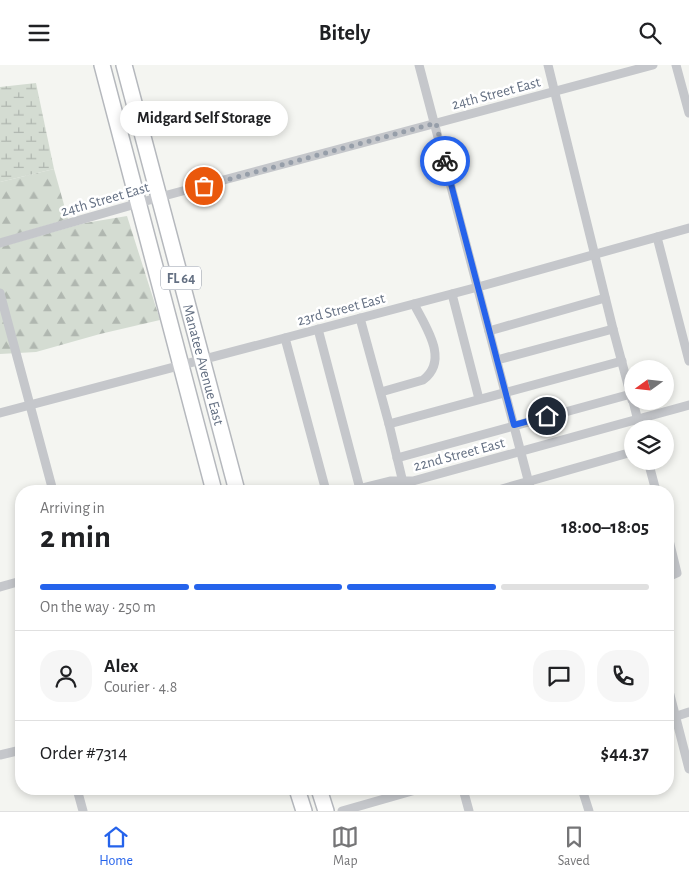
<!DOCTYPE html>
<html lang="en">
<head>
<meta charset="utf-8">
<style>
	body { margin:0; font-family:"Alegreya Sans",sans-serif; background:#f6f6f6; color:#202124; height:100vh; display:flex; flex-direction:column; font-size:19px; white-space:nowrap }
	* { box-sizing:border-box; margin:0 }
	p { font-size:16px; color:#757577 }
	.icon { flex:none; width:28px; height:28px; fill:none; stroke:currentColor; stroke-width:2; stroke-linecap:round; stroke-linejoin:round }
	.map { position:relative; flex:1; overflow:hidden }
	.sheet { position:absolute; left:15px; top:420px; width:659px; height:310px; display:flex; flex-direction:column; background:#fff; border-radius:20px; box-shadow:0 2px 8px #0003 }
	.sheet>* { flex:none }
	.needle { width:32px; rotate:255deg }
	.buttons { position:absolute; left:624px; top:295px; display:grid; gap:10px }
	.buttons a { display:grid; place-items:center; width:50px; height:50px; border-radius:50%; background:#fff; box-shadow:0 2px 8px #0003; font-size:25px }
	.pin { position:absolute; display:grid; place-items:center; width:42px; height:42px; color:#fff; margin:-21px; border:2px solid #fff; border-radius:50%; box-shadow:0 1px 5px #0007 }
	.courier { position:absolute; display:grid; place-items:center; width:50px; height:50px; margin:-25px; border:4px solid #2563eb; border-radius:50%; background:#fff; color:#222; box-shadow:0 1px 6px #0007 }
	.bubble { position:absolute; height:35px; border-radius:18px; background:#fff; box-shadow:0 2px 8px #0003; font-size:16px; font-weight:600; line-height:35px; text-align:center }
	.head em { font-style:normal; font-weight:600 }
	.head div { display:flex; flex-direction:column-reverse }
	.head { display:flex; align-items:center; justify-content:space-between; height:85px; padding:0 25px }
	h1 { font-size:32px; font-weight:600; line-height:38px }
	.bar { display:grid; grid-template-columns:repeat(4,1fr); gap:8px 5px; align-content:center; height:60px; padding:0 25px }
	.bar i { height:6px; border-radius:4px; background:#e0e0e0 }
	.bar .active { background:#2563eb }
	.bar p { grid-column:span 4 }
	.line { display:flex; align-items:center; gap:12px; padding:0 25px; border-top:1px solid #e0e0e0 }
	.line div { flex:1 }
	.round { display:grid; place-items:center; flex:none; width:52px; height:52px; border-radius:20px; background:#f6f6f6 }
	header { display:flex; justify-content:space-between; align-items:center; height:65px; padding:0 25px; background:#fff; font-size:22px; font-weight:600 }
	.dock { display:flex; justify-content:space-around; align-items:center; height:70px; border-top:1px solid #e0e0e0; background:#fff; font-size:14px; color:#757577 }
	.dock a { display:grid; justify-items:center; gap:2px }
	.dock .active { color:#2563eb }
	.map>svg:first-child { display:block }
	.forest { fill:url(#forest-firs) }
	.wetland { fill:url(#wetland-marsh) }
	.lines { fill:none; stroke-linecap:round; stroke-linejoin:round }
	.primary-casing { stroke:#b5b8bd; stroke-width:18 }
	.street { stroke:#c5c7cb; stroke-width:9 }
	.primary { stroke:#fff; stroke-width:15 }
	.done { stroke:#969ea9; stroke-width:5; stroke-dasharray:0 9 }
	.route { stroke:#2563eb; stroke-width:6 }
	.labels { text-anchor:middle; stroke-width:5; stroke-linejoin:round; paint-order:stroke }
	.shield { fill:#fff; stroke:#929aa8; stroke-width:1 }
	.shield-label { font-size:14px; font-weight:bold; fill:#636f82 }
	.street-label { font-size:15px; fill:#636f82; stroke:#fff }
</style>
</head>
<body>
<header><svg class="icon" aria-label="menu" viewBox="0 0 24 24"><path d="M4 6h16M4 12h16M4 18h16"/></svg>Bitely<svg class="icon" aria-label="search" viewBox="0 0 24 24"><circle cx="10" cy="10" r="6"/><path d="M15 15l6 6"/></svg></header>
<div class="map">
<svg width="689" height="746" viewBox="0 0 689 746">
	<defs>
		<pattern id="forest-firs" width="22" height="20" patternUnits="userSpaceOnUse" patternTransform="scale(1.25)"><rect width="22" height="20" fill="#d4dcd2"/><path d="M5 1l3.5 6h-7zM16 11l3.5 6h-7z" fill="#b0b7b0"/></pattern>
		<pattern id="wetland-marsh" width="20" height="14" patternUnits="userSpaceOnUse" patternTransform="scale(1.25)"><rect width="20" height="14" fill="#d4dcd2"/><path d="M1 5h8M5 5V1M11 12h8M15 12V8" fill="none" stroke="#b0b7b0"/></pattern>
	</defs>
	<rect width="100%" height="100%" fill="#f4f5f1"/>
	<g class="forest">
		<polygon points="54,104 68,154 0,174 0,117"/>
		<polygon points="127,151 160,255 100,269 36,287 0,289 0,182 85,158"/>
	</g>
	<polygon class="wetland" points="36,18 54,104 0,117 0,22"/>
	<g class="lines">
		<g class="primary-casing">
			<g id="primary">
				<polyline points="102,0 214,426"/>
				<path id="s1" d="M124 0 237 426"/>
				<polyline points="297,724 304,746"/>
				<polyline points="319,724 326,746"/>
			</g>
		</g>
		<g class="street">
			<polyline points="419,0 531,426"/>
			<polyline points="548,0 613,264 632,335"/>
			<polyline points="676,0 689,48"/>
			<polyline points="657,172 689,296"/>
			<polyline points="0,178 160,132 653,0"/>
			<polyline points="0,228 53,426"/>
			<polyline points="452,229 479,334"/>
			<polyline points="360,253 389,359 405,426"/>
			<polyline points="318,264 360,424"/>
			<polyline points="489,266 605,233"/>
			<polyline points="285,273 326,426"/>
			<polyline points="497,295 613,264"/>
			<path d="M381 327 423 315C450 295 425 261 414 239"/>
			<polyline points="633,336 640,364"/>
			<polyline points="0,348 478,222 689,163"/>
			<polyline points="389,359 622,296"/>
			<polyline points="397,393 631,329"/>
			<polyline points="648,396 656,426"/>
			<polyline points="350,426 390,416 413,416 689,340"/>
			<polyline points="495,426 632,387"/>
			<polyline points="668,471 677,508 668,512"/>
			<polyline points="0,522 21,516"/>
			<polyline points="668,622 689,704"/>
			<polyline points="668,654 689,647"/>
			<polyline points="0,690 21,685"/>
			<polyline points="77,724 83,746"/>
			<polyline points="463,724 469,746"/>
			<polyline points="582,724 589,746"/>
			<polyline points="342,746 419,724"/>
		</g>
		<use href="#primary" class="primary"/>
	</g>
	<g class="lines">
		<polyline class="done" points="204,121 436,58 445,96"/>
		<polyline class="route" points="445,96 514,360 547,351"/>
	</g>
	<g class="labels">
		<rect class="shield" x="161" y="201.5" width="40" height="23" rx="4"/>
		<g class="shield-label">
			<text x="181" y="218">FL 64</text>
		</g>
		<g class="street-label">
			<text transform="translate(496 28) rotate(-15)" y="5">24th Street East</text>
			<text transform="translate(105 134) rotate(-16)" y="5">24th Street East</text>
			<text transform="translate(341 244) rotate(-15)" y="5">23rd Street East</text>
			<text dy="5" stroke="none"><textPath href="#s1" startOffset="310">Manatee Avenue East</textPath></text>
			<text transform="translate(459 389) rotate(-15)" y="5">22nd Street East</text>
		</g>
	</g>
</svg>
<div class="buttons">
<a><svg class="needle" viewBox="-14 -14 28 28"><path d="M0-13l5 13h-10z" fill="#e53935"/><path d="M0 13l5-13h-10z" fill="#757577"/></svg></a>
<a><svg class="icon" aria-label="layers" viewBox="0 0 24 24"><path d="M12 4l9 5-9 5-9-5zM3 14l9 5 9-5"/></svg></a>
</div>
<div class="pin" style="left:204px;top:121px;background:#ea580c"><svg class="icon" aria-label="bag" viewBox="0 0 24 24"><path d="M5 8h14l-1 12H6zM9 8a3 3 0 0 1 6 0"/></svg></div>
<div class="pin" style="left:547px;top:351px;background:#1f2937"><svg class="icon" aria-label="home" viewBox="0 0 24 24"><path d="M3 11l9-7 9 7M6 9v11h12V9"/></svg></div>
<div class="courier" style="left:445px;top:96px"><svg class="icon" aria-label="bike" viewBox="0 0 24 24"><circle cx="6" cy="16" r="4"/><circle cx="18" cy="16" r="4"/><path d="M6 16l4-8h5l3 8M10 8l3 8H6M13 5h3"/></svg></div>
<div class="bubble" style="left:120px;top:36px;width:168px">Midgard Self Storage</div>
<section class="sheet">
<div class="head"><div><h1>2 min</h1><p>Arriving in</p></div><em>18:00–18:05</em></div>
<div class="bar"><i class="active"></i><i class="active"></i><i class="active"></i><i></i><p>On the way · 250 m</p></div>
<div class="line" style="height:90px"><a class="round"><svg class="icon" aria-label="person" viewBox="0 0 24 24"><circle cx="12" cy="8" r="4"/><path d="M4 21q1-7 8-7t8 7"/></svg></a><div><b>Alex</b><p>Courier · 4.8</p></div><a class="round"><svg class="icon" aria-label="chat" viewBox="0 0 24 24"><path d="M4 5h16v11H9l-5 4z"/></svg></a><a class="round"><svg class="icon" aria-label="phone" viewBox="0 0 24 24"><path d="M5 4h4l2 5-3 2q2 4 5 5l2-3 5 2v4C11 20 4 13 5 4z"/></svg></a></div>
<div class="line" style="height:65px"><div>Order #7314</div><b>$44.37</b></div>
</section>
</div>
<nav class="dock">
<a class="active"><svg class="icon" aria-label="home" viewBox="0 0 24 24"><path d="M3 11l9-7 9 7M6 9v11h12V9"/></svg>Home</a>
<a><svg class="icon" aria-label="map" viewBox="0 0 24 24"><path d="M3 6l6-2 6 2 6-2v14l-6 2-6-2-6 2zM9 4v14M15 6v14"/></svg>Map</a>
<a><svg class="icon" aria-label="saved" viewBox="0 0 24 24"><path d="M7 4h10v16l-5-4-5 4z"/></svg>Saved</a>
</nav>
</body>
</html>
